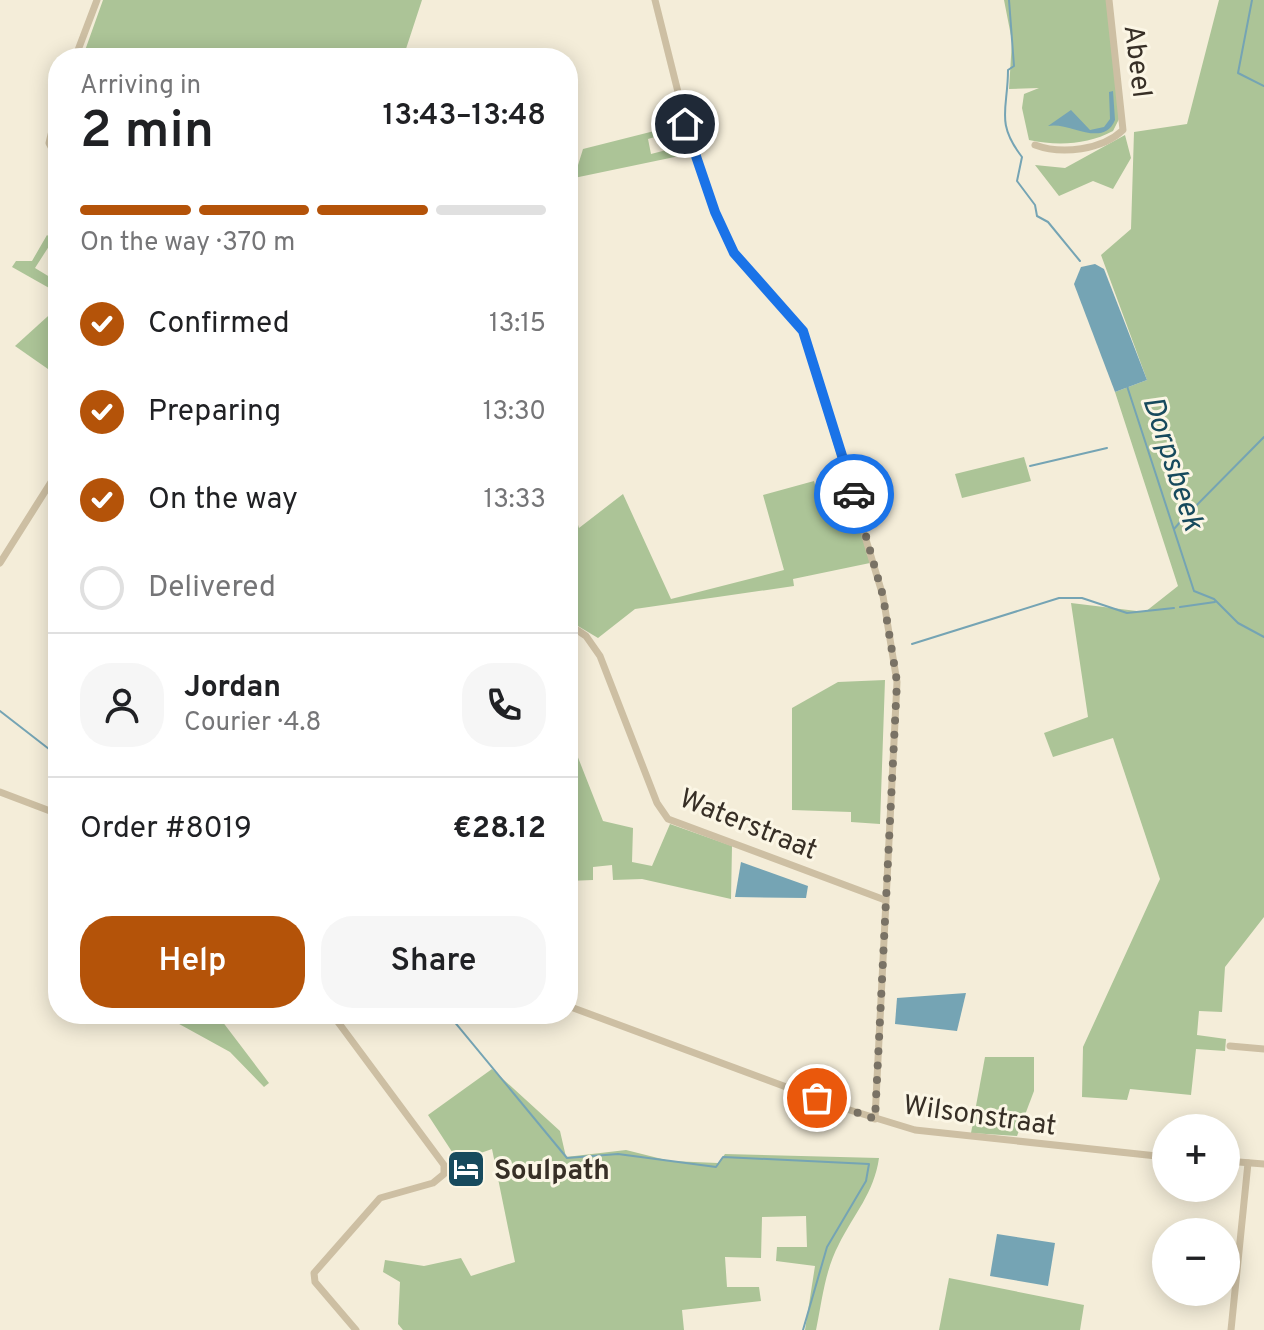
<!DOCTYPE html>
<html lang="en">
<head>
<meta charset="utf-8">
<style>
	body { margin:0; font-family:Overpass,sans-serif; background:#f6f6f6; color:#202124; height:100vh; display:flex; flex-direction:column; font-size:30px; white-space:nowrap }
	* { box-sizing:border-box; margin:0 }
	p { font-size:26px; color:#757577 }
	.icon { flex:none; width:44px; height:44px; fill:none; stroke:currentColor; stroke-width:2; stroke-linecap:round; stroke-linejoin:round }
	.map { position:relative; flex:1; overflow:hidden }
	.panel { position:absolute; left:48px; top:48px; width:530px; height:976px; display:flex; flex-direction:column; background:#fff; border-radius:32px; box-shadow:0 4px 20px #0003 }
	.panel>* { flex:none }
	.fabs { position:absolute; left:1152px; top:1114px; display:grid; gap:16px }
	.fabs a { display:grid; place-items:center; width:88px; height:88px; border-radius:50%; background:#fff; box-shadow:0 4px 20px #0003; font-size:40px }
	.pin { position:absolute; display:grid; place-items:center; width:68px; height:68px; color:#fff; margin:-34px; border:4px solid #fff; border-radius:50%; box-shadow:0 2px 8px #0007 }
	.courier { position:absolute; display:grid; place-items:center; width:80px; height:80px; margin:-40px; border:6px solid #1a73e8; border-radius:50%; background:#fff; color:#222; box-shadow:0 2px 10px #0007 }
	.summary em { font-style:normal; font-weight:600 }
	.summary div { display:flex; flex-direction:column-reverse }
	.summary { display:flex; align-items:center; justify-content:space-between; height:136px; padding:0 32px }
	h1 { font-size:52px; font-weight:600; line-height:60px }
	.bar { display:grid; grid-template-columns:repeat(4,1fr); gap:12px 8px; align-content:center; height:96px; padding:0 32px }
	.bar i { height:10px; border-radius:6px; background:#e0e0e0 }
	.bar .selected { background:#b45309 }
	.bar p { grid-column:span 4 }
	.line { display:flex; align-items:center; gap:20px; padding:0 32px; border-top:2px solid #e0e0e0 }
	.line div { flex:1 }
	.round { display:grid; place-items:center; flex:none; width:84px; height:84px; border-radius:32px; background:#f6f6f6 }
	ol { padding:0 32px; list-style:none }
	li { display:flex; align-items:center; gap:24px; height:88px }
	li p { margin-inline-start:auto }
	li .icon { padding:8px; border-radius:50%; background:#b45309; color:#fff; stroke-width:4 }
	li:last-child { color:#757577 }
	li i { width:44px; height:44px; border:4px solid #e0e0e0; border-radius:50% }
	.primary-button { display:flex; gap:16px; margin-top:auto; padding:16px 32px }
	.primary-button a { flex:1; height:92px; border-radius:32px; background:#b45309; color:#fff; font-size:32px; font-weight:600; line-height:92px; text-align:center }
	.primary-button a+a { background:#f6f6f6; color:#202124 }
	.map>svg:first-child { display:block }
	.green { fill:#acc497 }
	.water { fill:#75a4b4 }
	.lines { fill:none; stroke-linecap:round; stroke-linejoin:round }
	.stream { stroke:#75a4b4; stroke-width:2 }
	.minor { stroke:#cdbfa3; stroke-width:7 }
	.done { stroke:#797265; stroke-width:8; stroke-dasharray:0 14.4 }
	.route { stroke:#1a73e8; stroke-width:10 }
	.labels { text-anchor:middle; stroke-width:6; stroke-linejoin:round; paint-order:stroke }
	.street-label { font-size:28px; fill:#372f26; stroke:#fbf6e5 }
	.poi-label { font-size:28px; font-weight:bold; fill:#372f26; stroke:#fbf6e5; text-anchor:start }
	.water-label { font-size:30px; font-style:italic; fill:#174a5d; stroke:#fbf6e5 }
</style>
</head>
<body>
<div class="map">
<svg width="1264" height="1330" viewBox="0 0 1264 1330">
	<rect width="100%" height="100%" fill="#f4edd9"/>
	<g class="green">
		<polygon points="103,0 422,0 403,58 162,58 131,50 128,58 83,56"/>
		<path d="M1004 0H1108L1119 119 1113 131C1087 145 1057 146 1029 140L1022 108 1024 94 1039 88 1009 89 1012 41Z"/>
		<polygon points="1219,0 1264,0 1264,917 1225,967 1222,1012 1199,1011 1197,1035 1226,1039 1225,1051 1196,1049 1191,1095 1130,1089 1127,1100 1082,1097 1083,1047 1160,879 1113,738 1053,757 1044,733 1088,717 1071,603 1145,612 1178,586 1115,392 1147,380 1101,255 1131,229 1134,132 1187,124"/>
		<polygon points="682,124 686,140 682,141 679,130 648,139 651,154 686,145 689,154 574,178 583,149"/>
		<polygon points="1125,135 1131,158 1113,189 1093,181 1059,196 1035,165 1065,168"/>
		<polygon points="47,235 53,240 35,268 58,282 58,293 12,267 16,261 32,261"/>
		<polygon points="58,307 58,376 15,346"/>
		<polygon points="1024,457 1031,481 962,498 955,474"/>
		<polygon points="814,481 820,502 849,493 870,563 793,579 794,586 635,609 598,638 568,620 568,493 579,528 623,494 671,599 784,570 763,495"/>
		<polygon points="885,680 880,824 851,822 851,812 792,810 792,708 838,682"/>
		<polygon points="568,732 603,821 633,828 632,862 652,866 670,824 732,846 731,899 642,879 613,880 612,865 593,867 593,880 568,881"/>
		<polygon points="161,1014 187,1014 197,1019 206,1014 231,1014 222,1021 269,1083 264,1087 230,1052"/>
		<polygon points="985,1057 1034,1057 1034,1091 1017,1136 971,1133"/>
		<path d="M492 1069 560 1131 566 1157 626 1150 670 1161 718 1163 725 1154 879 1158C874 1193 854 1214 839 1244 825 1270 822 1301 816 1330H805L815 1266 776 1261 777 1247H807L806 1216 762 1217 761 1258 725 1257 727 1287H759L761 1301 682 1310 684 1330H403L398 1324 400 1282 383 1272 385 1260 424 1266 461 1258 471 1276 515 1262 492 1149 458 1161 428 1115Z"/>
		<polygon points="949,1278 1084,1305 1080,1330 939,1330"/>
	</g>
	<g class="water">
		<path d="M1113 91 1115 120C1103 149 1069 121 1048 126L1071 110 1090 130 1104 127 1110 119 1109 92Z"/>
		<polygon points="1095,264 1104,269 1147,380 1115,392 1074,284 1081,267"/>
		<polygon points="741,862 808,886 806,898 735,897"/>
		<polygon points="966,993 957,1031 895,1024 897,998"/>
		<polygon points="997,1234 1055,1243 1048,1286 990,1276"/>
	</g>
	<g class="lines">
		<g class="stream">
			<path d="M1009 0 1014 66 1008 70C1008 109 995 122 1022 157L1017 181 1035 205 1037 216 1048 222 1080 261"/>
			<polyline points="1252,0 1238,73 1264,86"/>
			<polyline points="1127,386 1194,591 1214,599 1238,623 1264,637"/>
			<polyline points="1030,466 1107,448"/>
			<polyline points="1184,518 1264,437"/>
			<polyline points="1174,529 1181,521"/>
			<polyline points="1180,607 1215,602"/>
			<polyline points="912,644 1059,598 1082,598 1127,613 1174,608"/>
			<polyline points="0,711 58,756"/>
			<polyline points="448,1014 567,1158 618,1154 716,1167 723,1157 869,1164 866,1181 827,1247 803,1330"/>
		</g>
		<g class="minor">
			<polyline points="655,0 690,140 715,212 734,253 803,331 883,596 897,682 875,1119"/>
			<polyline points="75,58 97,0"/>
			<polyline points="58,105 49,143 58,160"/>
			<path d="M1035 145C1062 155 1102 150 1123 130L1109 0"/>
			<polyline points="0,563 58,471"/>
			<polyline points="568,624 586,636 600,656 657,803 668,819 885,900"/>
			<polyline points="0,792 58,814"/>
			<polyline points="568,1006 843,1108 915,1130 1166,1157"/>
			<polyline points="332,1014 444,1165 444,1174 433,1183 380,1198 314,1273 315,1282 356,1330"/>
			<polyline points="1230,1046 1264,1049"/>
			<polyline points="1226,1161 1264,1164"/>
			<polyline points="1231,1330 1248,1163"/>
		</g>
	</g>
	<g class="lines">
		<polyline class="done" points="817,1098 875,1119 897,682 883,596 854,494"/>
		<polyline class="route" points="685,124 715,212 734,253 803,331 854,494"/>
	</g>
	<defs>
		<g id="hotel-square" transform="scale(2)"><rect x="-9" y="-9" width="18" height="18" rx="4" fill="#174a5d" stroke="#fbf6e5"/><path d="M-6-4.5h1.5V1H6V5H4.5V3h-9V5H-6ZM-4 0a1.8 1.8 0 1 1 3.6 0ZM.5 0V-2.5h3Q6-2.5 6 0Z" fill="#fff"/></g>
	</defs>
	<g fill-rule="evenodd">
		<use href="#hotel-square" x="466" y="1169"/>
	</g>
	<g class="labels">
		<g class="street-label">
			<text transform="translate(1139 61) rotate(83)" y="10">Abeel</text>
			<text transform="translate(749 823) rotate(22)" y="10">Waterstraat</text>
			<text transform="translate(980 1114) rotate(8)" y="10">Wilsonstraat</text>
		</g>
		<g class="poi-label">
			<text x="494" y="1179">Soulpath</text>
		</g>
		<g class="water-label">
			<text transform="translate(1174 463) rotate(72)" y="10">Dorpsbeek</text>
		</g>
	</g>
</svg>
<div class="fabs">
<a>+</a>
<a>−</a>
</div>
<div class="pin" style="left:817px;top:1098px;background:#ea580c"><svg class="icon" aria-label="bag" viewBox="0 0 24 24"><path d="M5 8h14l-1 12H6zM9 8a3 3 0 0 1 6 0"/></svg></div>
<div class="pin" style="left:685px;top:124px;background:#1f2937"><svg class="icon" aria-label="home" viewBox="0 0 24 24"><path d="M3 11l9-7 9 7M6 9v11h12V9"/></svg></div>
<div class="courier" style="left:854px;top:494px"><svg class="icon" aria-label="car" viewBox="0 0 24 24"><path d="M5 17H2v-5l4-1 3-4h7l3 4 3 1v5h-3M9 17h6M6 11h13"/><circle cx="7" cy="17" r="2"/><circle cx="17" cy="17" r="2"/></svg></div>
<section class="panel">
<div class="summary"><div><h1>2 min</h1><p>Arriving in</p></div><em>13:43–13:48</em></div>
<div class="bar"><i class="selected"></i><i class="selected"></i><i class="selected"></i><i></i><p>On the way · 370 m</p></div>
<ol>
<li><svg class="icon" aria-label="check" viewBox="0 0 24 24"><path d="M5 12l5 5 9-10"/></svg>Confirmed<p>13:15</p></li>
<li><svg class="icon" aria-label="check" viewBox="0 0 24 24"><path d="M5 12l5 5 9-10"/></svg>Preparing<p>13:30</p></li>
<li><svg class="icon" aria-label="check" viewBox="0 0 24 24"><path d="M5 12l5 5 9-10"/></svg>On the way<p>13:33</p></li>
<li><i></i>Delivered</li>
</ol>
<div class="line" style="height:144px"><a class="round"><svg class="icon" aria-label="person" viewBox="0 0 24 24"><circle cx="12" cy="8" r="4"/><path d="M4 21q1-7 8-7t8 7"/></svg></a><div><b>Jordan</b><p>Courier · 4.8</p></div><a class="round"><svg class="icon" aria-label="phone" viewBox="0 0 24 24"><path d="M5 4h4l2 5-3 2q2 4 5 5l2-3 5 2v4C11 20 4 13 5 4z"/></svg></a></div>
<div class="line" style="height:104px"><div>Order #8019</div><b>€28.12</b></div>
<div class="primary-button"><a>Help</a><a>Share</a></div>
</section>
</div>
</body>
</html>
